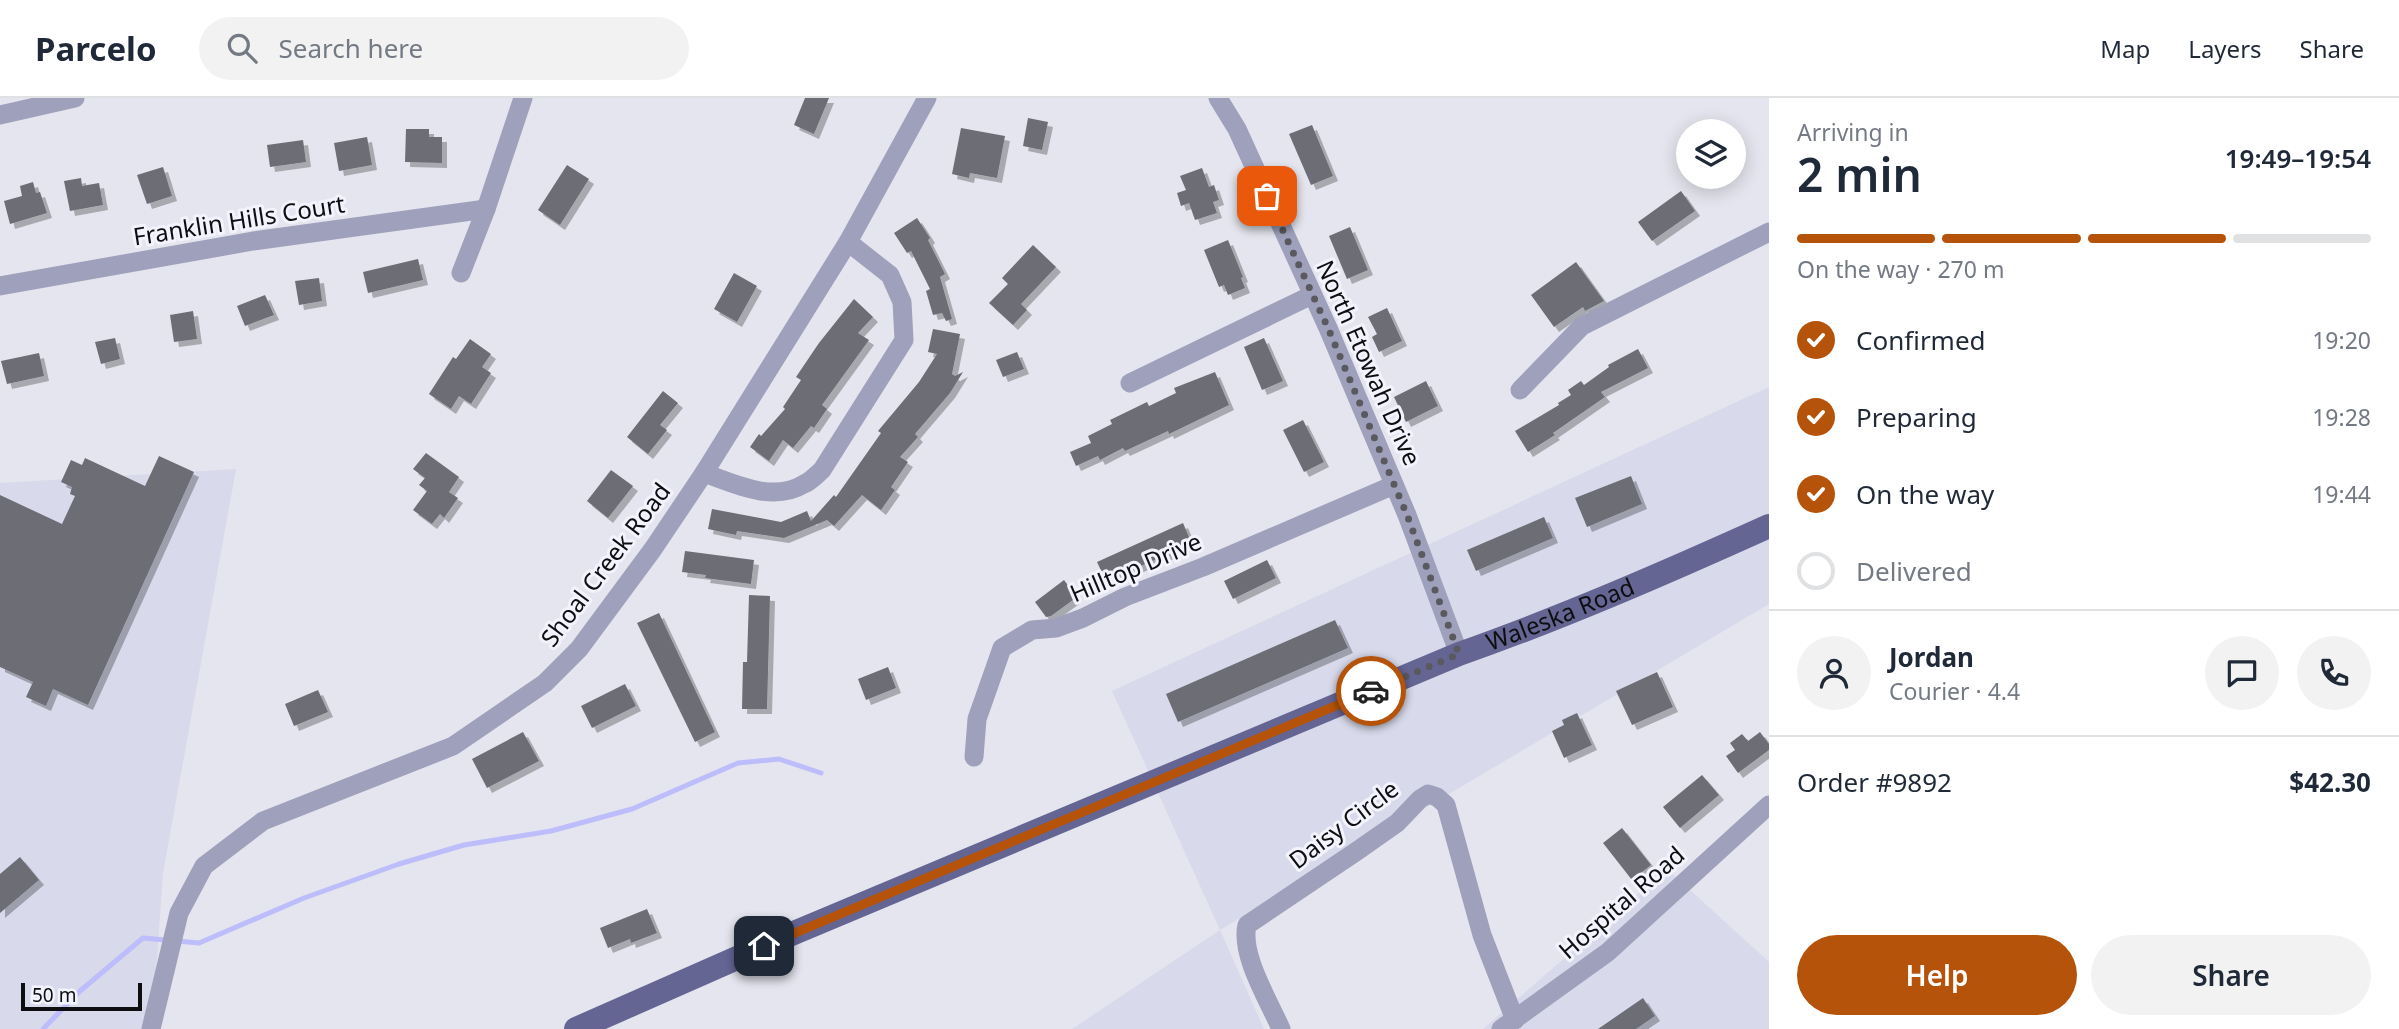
<!DOCTYPE html>
<html lang="en">
<head>
<meta charset="utf-8">
<style>
	body { margin:0; font-family:"Noto Sans",sans-serif; background:#f2f2f3; color:#1f2937; height:100vh; display:flex; flex-direction:column; font-size:26px; white-space:nowrap }
	* { box-sizing:border-box; margin:0 }
	p { font-size:23px; color:#747a83 }
	.icon { flex:none; width:38px; height:38px; fill:none; stroke:currentColor; stroke-width:2; stroke-linecap:round; stroke-linejoin:round }
	.map { position:relative; flex:1; overflow:hidden }
	.drawer { display:flex; flex-direction:column; background:#fff; width:630px }
	.drawer>* { flex:none }
	.buttons { position:absolute; left:1676px; top:21px; display:grid; gap:14px }
	.buttons a { display:grid; place-items:center; width:70px; height:70px; border-radius:50%; background:#fff; box-shadow:0 4px 18px #0003; font-size:35px }
	.scale { position:absolute; left:21px; bottom:18px; width:121px; box-sizing:border-box; padding-left:7px; border:4px solid #0e0e11; border-top:0; font-size:19px; line-height:24px; white-space:nowrap; color:#0e0e11; -webkit-text-stroke:5px #f2f3fc; paint-order:stroke }
	.pin { position:absolute; display:grid; place-items:center; width:60px; height:60px; color:#fff; margin:-30px; border-radius:14px; box-shadow:0 4px 10px #0006 }
	.courier { position:absolute; display:grid; place-items:center; width:70px; height:70px; margin:-35px; border:5px solid #b45309; border-radius:50%; background:#fff; color:#222; box-shadow:0 2px 9px #0007 }
	.head em { font-style:normal; font-weight:600 }
	.head div { display:flex; flex-direction:column-reverse }
	.head { display:flex; align-items:center; justify-content:space-between; height:119px; padding:0 28px }
	h1 { font-size:46px; font-weight:600; line-height:52px }
	.bar { display:grid; grid-template-columns:repeat(4,1fr); gap:10px 7px; align-content:center; height:84px; padding:0 28px }
	.bar i { height:9px; border-radius:5px; background:#e0e1e3 }
	.bar .on { background:#b45309 }
	.bar p { grid-column:span 4 }
	.line { display:flex; align-items:center; gap:18px; padding:0 28px; border-top:2px solid #e0e1e3 }
	.line div { flex:1 }
	.round { display:grid; place-items:center; flex:none; width:74px; height:74px; border-radius:37px; background:#f2f2f3 }
	ol { padding:0 28px; list-style:none }
	li { display:flex; align-items:center; gap:21px; height:77px }
	li p { margin-inline-start:auto }
	li .icon { padding:7px; border-radius:50%; background:#b45309; color:#fff; stroke-width:4 }
	li:last-child { color:#747a83 }
	li i { width:38px; height:38px; border:4px solid #e0e1e3; border-radius:50% }
	.button { display:flex; gap:14px; margin-top:auto; padding:14px 28px }
	.button a { flex:1; height:80px; border-radius:42px; background:#b45309; color:#fff; font-size:28px; font-weight:600; line-height:80px; text-align:center }
	.button a+a { background:#f2f2f3; color:#1f2937 }
	header { display:flex; align-items:center; gap:42px; box-sizing:border-box; height:98px; padding:0 35px; background:#fff; border-bottom:2px solid #e0e1e3 }
	header strong { font-size:33px }
	nav { display:flex; gap:38px; margin-inline-start:auto; font-size:24px }
	.search { width:490px; height:63px; background:#f2f2f3; display:flex; align-items:center; gap:18px; box-sizing:border-box; padding:0 24px; border-radius:38px; color:#747a83; font-size:26px }
	main { display:flex; flex:1; min-height:0 }
	.map>svg:first-child { display:block }
	.built { fill:#d8d9ea }
	.lines { fill:none; stroke-linecap:round; stroke-linejoin:round }
	.stream { stroke:#bcbdfa; stroke-width:5 }
	.building { fill:#6c6d75; filter:url(#shadow) }
	.minor { stroke:#9fa0bb; stroke-width:19 }
	.major { stroke:#656594; stroke-width:24 }
	.done { stroke:#59595f; stroke-width:7; stroke-dasharray:0 12.6 }
	.route { stroke:#b45309; stroke-width:9 }
	.labels { text-anchor:middle; stroke-width:6; stroke-linejoin:round; paint-order:stroke }
	.street-label { font-size:24px; fill:#0e0e11; stroke:#f2f3fc }
</style>
</head>
<body>
<header>
<strong>Parcelo</strong>
<div class="search"><svg class="icon" aria-label="search" viewBox="0 0 24 24"><circle cx="10" cy="10" r="6"/><path d="M15 15l6 6"/></svg>Search here</div>
<nav><a>Map</a><a>Layers</a><a>Share</a></nav>
</header>
<main>
<div class="map">
<svg width="1769" height="931" viewBox="0 0 1769 931">
	<defs>
		<filter id="shadow"><feDropShadow dx="5" dy="5" stdDeviation="0" flood-color="#0004"/></filter>
	</defs>
	<rect width="100%" height="100%" fill="#e5e5ef"/>
	<g class="built">
		<polygon points="1769,289 1769,506 1220,832 1264,931 1072,931 1220,832 1112,593"/>
		<polygon points="236,371 163,775 152,931 0,931 0,385"/>
		<polygon points="1667,771 1769,864 1769,931 1483,931"/>
	</g>
	<g class="lines">
		<polyline class="stream" points="43,931 80,893 143,840 199,845 304,800 399,766 464,747 551,733 632,711 738,665 779,661 821,675"/>
	</g>
	<g class="building">
		<polygon points="805,0 829,0 814,36 794,27"/>
		<polygon points="1028,20 1048,24 1042,52 1023,48"/>
		<polygon points="1312,27 1333,78 1311,87 1289,36"/>
		<polygon points="961,30 1005,38 997,80 970,75 969,80 952,76"/>
		<polygon points="406,31 429,31 429,39 442,39 442,65 405,64"/>
		<polygon points="367,39 372,67 339,73 334,45"/>
		<polygon points="303,42 306,64 270,69 267,47"/>
		<polygon points="567,67 589,81 560,127 538,112"/>
		<polygon points="163,69 172,98 147,106 137,77"/>
		<polygon points="1202,70 1209,89 1214,87 1219,102 1213,104 1217,115 1195,122 1189,105 1181,108 1177,95 1186,92 1180,78"/>
		<polygon points="81,80 82,88 99,85 103,107 70,113 64,83"/>
		<polygon points="33,84 36,95 40,94 47,115 10,126 4,103 22,98 20,88"/>
		<polygon points="1681,93 1695,113 1652,143 1638,124"/>
		<polygon points="917,120 930,140 928,142 945,176 940,179 952,221 946,223 942,215 933,217 926,193 930,191 911,153 907,155 894,135"/>
		<polygon points="1350,129 1368,172 1347,181 1329,138"/>
		<polygon points="1228,142 1243,179 1241,180 1245,190 1228,197 1224,187 1219,189 1204,152"/>
		<polygon points="1033,147 1056,169 1021,206 1027,212 1013,227 989,205 1008,186 1002,180"/>
		<polygon points="418,161 423,182 368,195 363,174"/>
		<polygon points="1576,164 1604,203 1585,213 1583,209 1554,229 1531,197"/>
		<polygon points="734,175 757,188 737,224 714,211"/>
		<polygon points="319,180 322,203 299,207 295,183"/>
		<polygon points="265,197 274,217 245,228 237,208"/>
		<polygon points="854,201 873,219 858,235 869,242 822,307 827,311 814,330 811,328 793,350 783,342 769,363 750,349 759,336 761,338 785,311 783,309 801,282 796,279 819,245"/>
		<polygon points="1387,210 1402,243 1379,254 1372,239 1377,236 1368,219"/>
		<polygon points="193,213 197,241 174,244 170,217"/>
		<polygon points="933,231 960,236 952,276 955,278 963,274 950,295 915,336 918,339 900,359 908,364 891,389 895,392 881,412 862,397 834,428 827,422 784,440 737,433 736,437 708,431 712,411 781,424 807,413 811,423 834,397 836,399 881,335 878,333 919,284 937,256 928,254"/>
		<polygon points="115,240 120,261 101,266 95,244"/>
		<polygon points="1264,240 1283,283 1262,292 1244,249"/>
		<polygon points="470,241 491,256 482,269 491,275 471,306 459,298 451,311 429,296 453,259 456,261"/>
		<polygon points="1638,251 1648,270 1601,294 1605,299 1553,335 1555,337 1528,354 1515,333 1559,307 1558,305 1571,297 1568,292 1581,283 1584,287 1609,269 1608,267"/>
		<polygon points="1017,254 1024,271 1003,279 996,262"/>
		<polygon points="39,255 44,278 7,286 1,263"/>
		<polygon points="1215,274 1229,307 1169,336 1168,333 1125,353 1123,350 1100,362 1098,358 1076,368 1070,354 1091,345 1088,338 1112,326 1110,322 1147,304 1149,308 1176,295 1174,290"/>
		<polygon points="1426,283 1438,308 1406,324 1394,299"/>
		<polygon points="663,293 678,305 660,327 667,332 648,356 627,339"/>
		<polygon points="1303,322 1324,364 1304,374 1283,332"/>
		<polygon points="426,355 459,379 449,394 458,400 444,420 440,416 432,426 413,412 427,393 419,387 425,380 413,371"/>
		<polygon points="159,358 194,374 88,607 53,591 46,608 26,599 33,584 0,569 0,397 62,426 75,398 70,396 72,389 61,384 71,362 82,367 85,360 145,388"/>
		<polygon points="611,372 633,388 608,420 587,403"/>
		<polygon points="1631,378 1642,406 1587,429 1575,400"/>
		<polygon points="1544,419 1553,440 1476,473 1467,452"/>
		<polygon points="1183,425 1192,446 1106,483 1097,464"/>
		<polygon points="685,453 754,462 751,486 705,480 706,477 682,474"/>
		<polygon points="1267,462 1276,480 1233,501 1224,483"/>
		<polygon points="1064,482 1077,499 1051,518 1046,519 1035,504"/>
		<polygon points="749,497 770,498 767,611 742,611 743,564 747,564"/>
		<polygon points="659,515 715,634 695,644 637,525"/>
		<polygon points="1335,522 1348,550 1178,624 1166,596"/>
		<polygon points="888,569 896,590 866,602 858,581"/>
		<polygon points="1657,574 1673,609 1632,627 1616,593"/>
		<polygon points="625,586 636,608 592,630 581,608"/>
		<polygon points="318,592 328,614 294,628 285,606"/>
		<polygon points="1577,615 1592,647 1564,660 1552,633 1564,627 1562,622"/>
		<polygon points="523,634 539,663 487,690 472,661"/>
		<polygon points="1760,634 1769,646 1769,652 1738,675 1726,658 1735,652 1730,645 1742,636 1748,643"/>
		<polygon points="1702,677 1719,697 1680,730 1663,709"/>
		<polygon points="1622,730 1651,767 1632,782 1603,745"/>
		<polygon points="20,759 39,782 0,815 0,776"/>
		<polygon points="647,811 657,835 631,845 630,841 608,850 600,830"/>
		<polygon points="1643,900 1655,918 1636,931 1598,931"/>
	</g>
	<g class="lines">
		<g class="minor">
			<polyline points="1218,0 1237,31 1328,230 1407,417 1459,556"/>
			<polyline points="0,17 75,0"/>
			<polyline points="461,175 486,111 523,0"/>
			<polyline points="0,188 253,143 486,111"/>
			<polyline points="1130,285 1312,197"/>
			<polyline points="1520,292 1582,228 1769,134"/>
			<path d="M704 375C735 386 773 405 804 386 811 383 816 377 822 372L904 242 902 204 890 177 848 144"/>
			<polyline points="974,659 977,621 1002,550 1032,532 1056,530 1083,520 1125,499 1203,469 1394,387"/>
			<polyline points="151,931 179,815 204,768 263,723 453,648 545,585 579,551 653,451 704,375 848,144 927,0"/>
			<path d="M1281 931C1269 903 1240 857 1247 827L1357 753 1397 725 1420 701 1428 696 1437 699 1446 707 1482 837 1515 922"/>
			<polyline points="1501,931 1608,854 1769,707"/>
		</g>
		<path class="major" id="s1" d="M576 931 789 837 1459 556C1564 519 1667 474 1769 428"/>
	</g>
	<g class="lines">
		<polyline class="done" points="1267,98 1328,230 1407,417 1459,556 1371,593"/>
		<polyline class="route" points="764,848 1371,593"/>
	</g>
	<g class="labels">
		<g class="street-label">
			<text transform="translate(239 123) rotate(-9)" y="8">Franklin Hills Court</text>
			<text transform="translate(1368 265) rotate(66)" y="8">North Etowah Drive</text>
			<text transform="translate(606 467) rotate(-53)" y="8">Shoal Creek Road</text>
			<text transform="translate(1136 470) rotate(-23)" y="8">Hilltop Drive</text>
			<text dy="8" stroke="none"><textPath href="#s1" startOffset="1068">Waleska Road</textPath></text>
			<text transform="translate(1344 727) rotate(-37)" y="8">Daisy Circle</text>
			<text transform="translate(1622 805) rotate(-41)" y="8">Hospital Road</text>
		</g>
	</g>
</svg>
<div class="buttons">
<a><svg class="icon" aria-label="layers" viewBox="0 0 24 24"><path d="M12 4l9 5-9 5-9-5zM3 14l9 5 9-5"/></svg></a>
</div>
<div class="scale">50 m</div>
<div class="pin" style="left:1267px;top:98px;background:#ea580c"><svg class="icon" aria-label="bag" viewBox="0 0 24 24"><path d="M5 8h14l-1 12H6zM9 8a3 3 0 0 1 6 0"/></svg></div>
<div class="pin" style="left:764px;top:848px;background:#1f2937"><svg class="icon" aria-label="home" viewBox="0 0 24 24"><path d="M3 11l9-7 9 7M6 9v11h12V9"/></svg></div>
<div class="courier" style="left:1371px;top:593px"><svg class="icon" aria-label="car" viewBox="0 0 24 24"><path d="M5 17H2v-5l4-1 3-4h7l3 4 3 1v5h-3M9 17h6M6 11h13"/><circle cx="7" cy="17" r="2"/><circle cx="17" cy="17" r="2"/></svg></div>
</div>
<section class="drawer">
<div class="head"><div><h1>2 min</h1><p>Arriving in</p></div><em>19:49–19:54</em></div>
<div class="bar"><i class="on"></i><i class="on"></i><i class="on"></i><i></i><p>On the way · 270 m</p></div>
<ol>
<li><svg class="icon" aria-label="check" viewBox="0 0 24 24"><path d="M5 12l5 5 9-10"/></svg>Confirmed<p>19:20</p></li>
<li><svg class="icon" aria-label="check" viewBox="0 0 24 24"><path d="M5 12l5 5 9-10"/></svg>Preparing<p>19:28</p></li>
<li><svg class="icon" aria-label="check" viewBox="0 0 24 24"><path d="M5 12l5 5 9-10"/></svg>On the way<p>19:44</p></li>
<li><i></i>Delivered</li>
</ol>
<div class="line" style="height:126px"><a class="round"><svg class="icon" aria-label="person" viewBox="0 0 24 24"><circle cx="12" cy="8" r="4"/><path d="M4 21q1-7 8-7t8 7"/></svg></a><div><b>Jordan</b><p>Courier · 4.4</p></div><a class="round"><svg class="icon" aria-label="chat" viewBox="0 0 24 24"><path d="M4 5h16v11H9l-5 4z"/></svg></a><a class="round"><svg class="icon" aria-label="phone" viewBox="0 0 24 24"><path d="M5 4h4l2 5-3 2q2 4 5 5l2-3 5 2v4C11 20 4 13 5 4z"/></svg></a></div>
<div class="line" style="height:91px"><div>Order #9892</div><b>$42.30</b></div>
<div class="button"><a>Help</a><a>Share</a></div>
</section>
</main>
</body>
</html>
